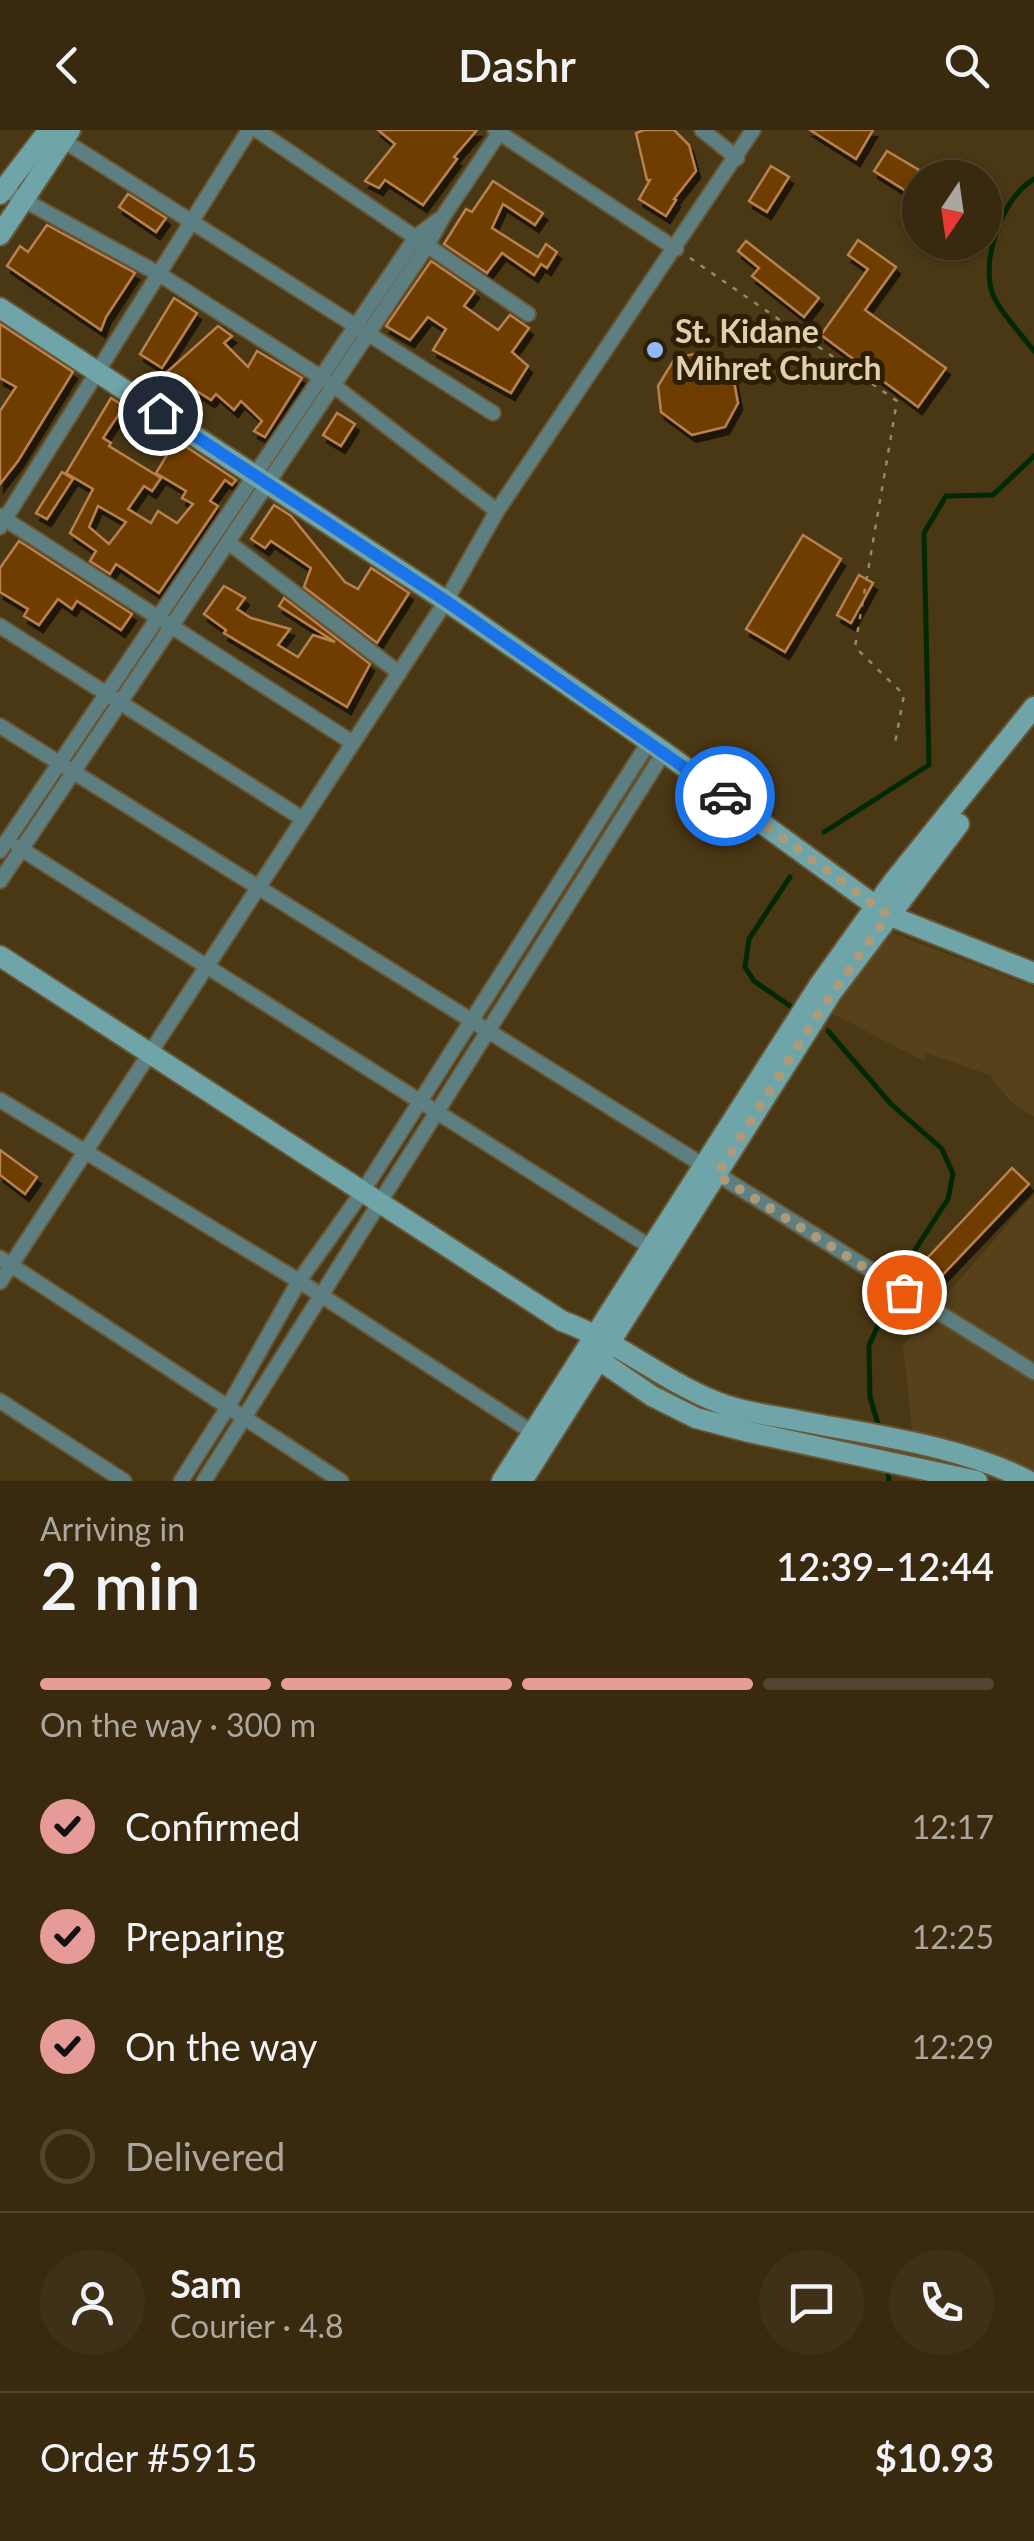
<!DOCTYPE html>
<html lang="en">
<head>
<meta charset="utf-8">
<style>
	body { margin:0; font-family:Lato,sans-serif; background:#3f3118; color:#f1f3f6; height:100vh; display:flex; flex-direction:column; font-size:38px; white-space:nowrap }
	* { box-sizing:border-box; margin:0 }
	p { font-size:32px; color:#aba69e }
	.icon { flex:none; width:55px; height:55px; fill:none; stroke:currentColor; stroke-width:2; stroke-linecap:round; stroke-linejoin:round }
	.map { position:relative; height:1351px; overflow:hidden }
	.sheet { display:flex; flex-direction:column; background:#38290f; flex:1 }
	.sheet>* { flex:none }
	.needle { width:65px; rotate:193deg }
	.controls { position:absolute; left:902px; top:30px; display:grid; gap:20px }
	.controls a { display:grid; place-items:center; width:100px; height:100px; border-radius:50%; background:#38290f; box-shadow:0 2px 8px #0004,0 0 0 2px #52452f; font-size:50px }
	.pin { position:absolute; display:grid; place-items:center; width:85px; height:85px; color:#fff; margin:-42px; border:5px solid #fff; border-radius:50%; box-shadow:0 2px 10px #0007 }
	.courier { position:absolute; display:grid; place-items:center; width:100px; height:100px; margin:-50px; border:8px solid #1a73e8; border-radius:50%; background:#fff; color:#222; box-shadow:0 2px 12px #0007 }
	.summary em { font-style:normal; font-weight:600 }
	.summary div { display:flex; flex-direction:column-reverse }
	.summary { display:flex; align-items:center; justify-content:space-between; height:170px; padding:0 40px }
	h1 { font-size:65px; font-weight:600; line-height:75px }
	.bar { display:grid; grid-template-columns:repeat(4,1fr); gap:15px 10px; align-content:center; height:120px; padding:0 40px }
	.bar i { height:12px; border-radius:8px; background:#52452f }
	.bar .on { background:#e69b98 }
	.bar p { grid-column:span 4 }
	.line { display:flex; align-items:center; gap:25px; padding:0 40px; border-top:2px solid #52452f }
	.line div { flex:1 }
	.round { display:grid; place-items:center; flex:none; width:105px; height:105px; border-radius:52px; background:#3f3118 }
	ol { padding:0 40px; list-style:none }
	li { display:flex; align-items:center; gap:30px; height:110px }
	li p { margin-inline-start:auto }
	li .icon { padding:10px; border-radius:50%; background:#e69b98; color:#111; stroke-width:4 }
	li:last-child { color:#aba69e }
	li i { width:55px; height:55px; border:5px solid #52452f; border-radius:50% }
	header { display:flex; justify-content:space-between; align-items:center; height:130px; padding:0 40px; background:#38290f; font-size:45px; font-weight:600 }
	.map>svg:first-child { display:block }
	.built { fill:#56411a }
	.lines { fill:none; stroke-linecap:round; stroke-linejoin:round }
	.stream { stroke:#012900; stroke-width:5 }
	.building { fill:#6f3d02; stroke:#b88150; stroke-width:2.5; fill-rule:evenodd; filter:url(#shadow) }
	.street-casing { stroke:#685533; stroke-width:18 }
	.secondary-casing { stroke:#685533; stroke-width:24 }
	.path { stroke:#9a8867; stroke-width:2.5; stroke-dasharray:5 8; stroke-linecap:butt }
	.street { stroke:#5e7f81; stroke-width:14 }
	.secondary { stroke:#6fa5a9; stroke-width:20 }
	.done { stroke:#ac9a79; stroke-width:10; stroke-dasharray:0 18 }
	.route { stroke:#1a73e8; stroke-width:12 }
	.poi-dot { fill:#91b8fd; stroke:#2d1f03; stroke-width:4 }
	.labels { text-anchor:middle; stroke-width:10; stroke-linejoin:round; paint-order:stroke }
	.poi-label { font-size:32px; font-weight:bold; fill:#e1cfaf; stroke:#2d1f03; text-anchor:start }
</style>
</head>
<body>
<header><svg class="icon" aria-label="back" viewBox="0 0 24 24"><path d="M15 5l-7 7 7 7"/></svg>Dashr<svg class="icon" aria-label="search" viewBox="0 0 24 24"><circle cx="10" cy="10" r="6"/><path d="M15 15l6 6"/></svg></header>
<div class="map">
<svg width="1034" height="1351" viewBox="0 0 1034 1351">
	<defs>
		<filter id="shadow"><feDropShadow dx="4" dy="7" stdDeviation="0" flood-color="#0009"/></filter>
	</defs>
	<rect width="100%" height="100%" fill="#4a3714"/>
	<g class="built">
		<polygon points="887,801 1034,857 1034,987 1010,971 989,945 926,923 924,931 829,882"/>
		<polygon points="1034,1064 1034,1344 913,1308 903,1215"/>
	</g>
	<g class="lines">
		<g class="stream">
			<path d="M1034 49C1003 67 981 127 992 162 997 179 1023 206 1034 221"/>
			<polyline points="824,702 929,635 924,403 946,366 993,365 1034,326"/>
			<polyline points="790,747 749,809 745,837 754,851 793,878"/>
			<polyline points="828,901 891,974 942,1019 953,1044 948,1069 902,1140 869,1216 870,1267 880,1301"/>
			<polyline points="887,1336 889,1351"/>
		</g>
	</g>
	<g class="building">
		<polygon points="378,0 477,0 454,27 457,29 423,75 385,50 379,58 365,51 395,14"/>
		<polygon points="644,0 674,0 689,15 696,41 674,69 676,70 666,86 639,69 650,50 647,50 636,3"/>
		<polygon points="810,0 873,0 856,29"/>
		<polygon points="887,21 919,40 906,61 874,41"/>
		<polygon points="771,36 789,47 767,82 749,71"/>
		<polygon points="493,51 543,83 535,95 503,74 492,98 538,127 546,114 557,122 547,138 541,134 534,145 502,123 487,143 444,114 466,79 472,82"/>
		<polygon points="128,64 166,88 156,102 119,77"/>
		<polygon points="47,95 135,143 106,187 101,200 7,136 20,116 28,122"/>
		<polygon points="858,110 896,137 865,180 946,238 918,277 821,205 868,139 848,125"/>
		<polygon points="746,111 819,168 804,187 752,146 759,138 738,121"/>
		<polygon points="431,131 475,161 464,176 498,200 510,185 529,198 512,222 528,236 511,263 433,220 446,199 428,187 410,210 386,196"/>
		<polygon points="174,168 197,183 162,238 140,224"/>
		<polygon points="0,194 73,242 18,331 0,354 0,281 16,257 0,248"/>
		<polygon points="218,196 232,206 224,213 248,237 257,221 302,248 265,307 254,301 262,291 241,271 234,280 216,264 211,270 167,242"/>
		<polygon points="699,223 733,246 738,273 725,297 692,305 661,282 658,256 675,228"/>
		<path d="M111 268 140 286 135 294 119 284 103 308 111 313 109 316 161 348 152 361 144 356 128 379 151 393 158 381 177 393 193 374 182 368 186 361 156 343 176 310 236 350 232 355 225 350 210 371 218 376 159 463 116 434 110 444 90 431 96 421 70 403 93 359 66 343ZM98 376 126 392 109 414 89 397Z"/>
		<polygon points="337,283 355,294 341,316 323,305"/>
		<polygon points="62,342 73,349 47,389 36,383"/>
		<polygon points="274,375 291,386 345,452 358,459 371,438 409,463 377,513 304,457 311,438 271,411 265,418 251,409"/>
		<polygon points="803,405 841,429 785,522 746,499"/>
		<polygon points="19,411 132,484 121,500 77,471 72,479 58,469 39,495 24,486 28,479 0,462 0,438"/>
		<polygon points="859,445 873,453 851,493 837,485"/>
		<polygon points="224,456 245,468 237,479 251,488 290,499 278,515 298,527 313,505 335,512 279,476 284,468 370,534 347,577 224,503 226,500 204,484"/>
		<polygon points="0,1020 37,1047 25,1064 0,1045"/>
		<polygon points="1012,1038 1029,1054 933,1155 917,1139"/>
	</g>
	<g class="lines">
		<g class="street-casing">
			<g id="street">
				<polyline points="257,0 528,184"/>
				<polyline points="495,0 676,119"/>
				<polyline points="702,0 737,28"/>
				<polyline points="58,7 493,283"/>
				<polyline points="0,57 159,144 333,255 497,381"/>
				<polyline points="0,386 353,613"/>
				<polyline points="0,397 249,0"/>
				<polyline points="228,412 399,543"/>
				<polyline points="0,496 303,689"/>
				<polyline points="0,596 1034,1242"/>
				<polyline points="18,717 652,1118"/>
				<polyline points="0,721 416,107 438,90"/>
				<polyline points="0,751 427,116 444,85 499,3"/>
				<polyline points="0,970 299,1151 538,1306"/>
				<polyline points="0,1128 341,1351"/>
				<polyline points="0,1152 446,471 497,381 753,0"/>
				<polyline points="0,1271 124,1351"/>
				<polyline points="181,1351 228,1277 299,1151 363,1061 649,612"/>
				<polyline points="204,1351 664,622"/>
			</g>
		</g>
		<g class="secondary-casing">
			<g id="secondary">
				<polyline points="0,64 49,0"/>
				<polyline points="0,105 70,0"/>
				<polyline points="0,178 446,471 664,622 888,785 1034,843"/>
				<path d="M0 826 562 1191C622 1213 666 1254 725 1275 748 1283 775 1286 800 1291 873 1305 962 1316 1029 1351"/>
				<polyline points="589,1223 652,1266 696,1288 749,1302 977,1351"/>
				<polyline points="502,1351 820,854 893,752 1034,577"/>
				<polyline points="522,1351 832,862 959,694"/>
			</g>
		</g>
		<polyline class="path" points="690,128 897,271 855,517 904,565 895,613"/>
		<use href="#street" class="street"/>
		<use href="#secondary" class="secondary"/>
	</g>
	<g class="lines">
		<polyline class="done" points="725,666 888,785 820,881 717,1045 904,1162"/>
		<polyline class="route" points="160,283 446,471 725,666"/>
	</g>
	<circle class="poi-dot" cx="655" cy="220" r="10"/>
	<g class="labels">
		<g class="poi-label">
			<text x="675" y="213">St. Kidane<tspan x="675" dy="37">Mihret Church</tspan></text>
		</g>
	</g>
</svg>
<div class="controls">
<a><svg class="needle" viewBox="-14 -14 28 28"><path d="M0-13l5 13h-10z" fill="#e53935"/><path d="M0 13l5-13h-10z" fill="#aba69e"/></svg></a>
</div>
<div class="pin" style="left:904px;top:1162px;background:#ea580c"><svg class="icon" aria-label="bag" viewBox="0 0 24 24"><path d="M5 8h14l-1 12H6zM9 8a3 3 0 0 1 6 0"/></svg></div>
<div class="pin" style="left:160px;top:283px;background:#1f2937"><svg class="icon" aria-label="home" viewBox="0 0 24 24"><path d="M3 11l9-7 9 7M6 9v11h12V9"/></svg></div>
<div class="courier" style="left:725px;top:666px"><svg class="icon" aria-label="car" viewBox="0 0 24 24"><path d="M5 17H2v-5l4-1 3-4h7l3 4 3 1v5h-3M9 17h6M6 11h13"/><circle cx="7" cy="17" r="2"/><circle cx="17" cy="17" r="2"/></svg></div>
</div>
<section class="sheet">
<div class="summary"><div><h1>2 min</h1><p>Arriving in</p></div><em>12:39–12:44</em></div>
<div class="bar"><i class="on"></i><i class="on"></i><i class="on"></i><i></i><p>On the way · 300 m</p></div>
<ol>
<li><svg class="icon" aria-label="check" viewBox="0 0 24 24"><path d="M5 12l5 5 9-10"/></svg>Confirmed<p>12:17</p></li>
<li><svg class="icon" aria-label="check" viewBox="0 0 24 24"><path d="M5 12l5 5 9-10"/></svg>Preparing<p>12:25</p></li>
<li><svg class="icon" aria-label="check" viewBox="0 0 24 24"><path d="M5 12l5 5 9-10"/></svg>On the way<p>12:29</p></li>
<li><i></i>Delivered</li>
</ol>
<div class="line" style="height:180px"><a class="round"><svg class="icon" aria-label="person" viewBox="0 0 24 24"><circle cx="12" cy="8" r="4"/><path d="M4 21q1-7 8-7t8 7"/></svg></a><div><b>Sam</b><p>Courier · 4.8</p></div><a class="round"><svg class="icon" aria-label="chat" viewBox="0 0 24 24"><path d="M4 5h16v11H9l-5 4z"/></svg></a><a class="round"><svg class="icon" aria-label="phone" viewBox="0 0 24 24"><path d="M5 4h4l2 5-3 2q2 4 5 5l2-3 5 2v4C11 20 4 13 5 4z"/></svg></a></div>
<div class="line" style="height:130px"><div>Order #5915</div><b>$10.93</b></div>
</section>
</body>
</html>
